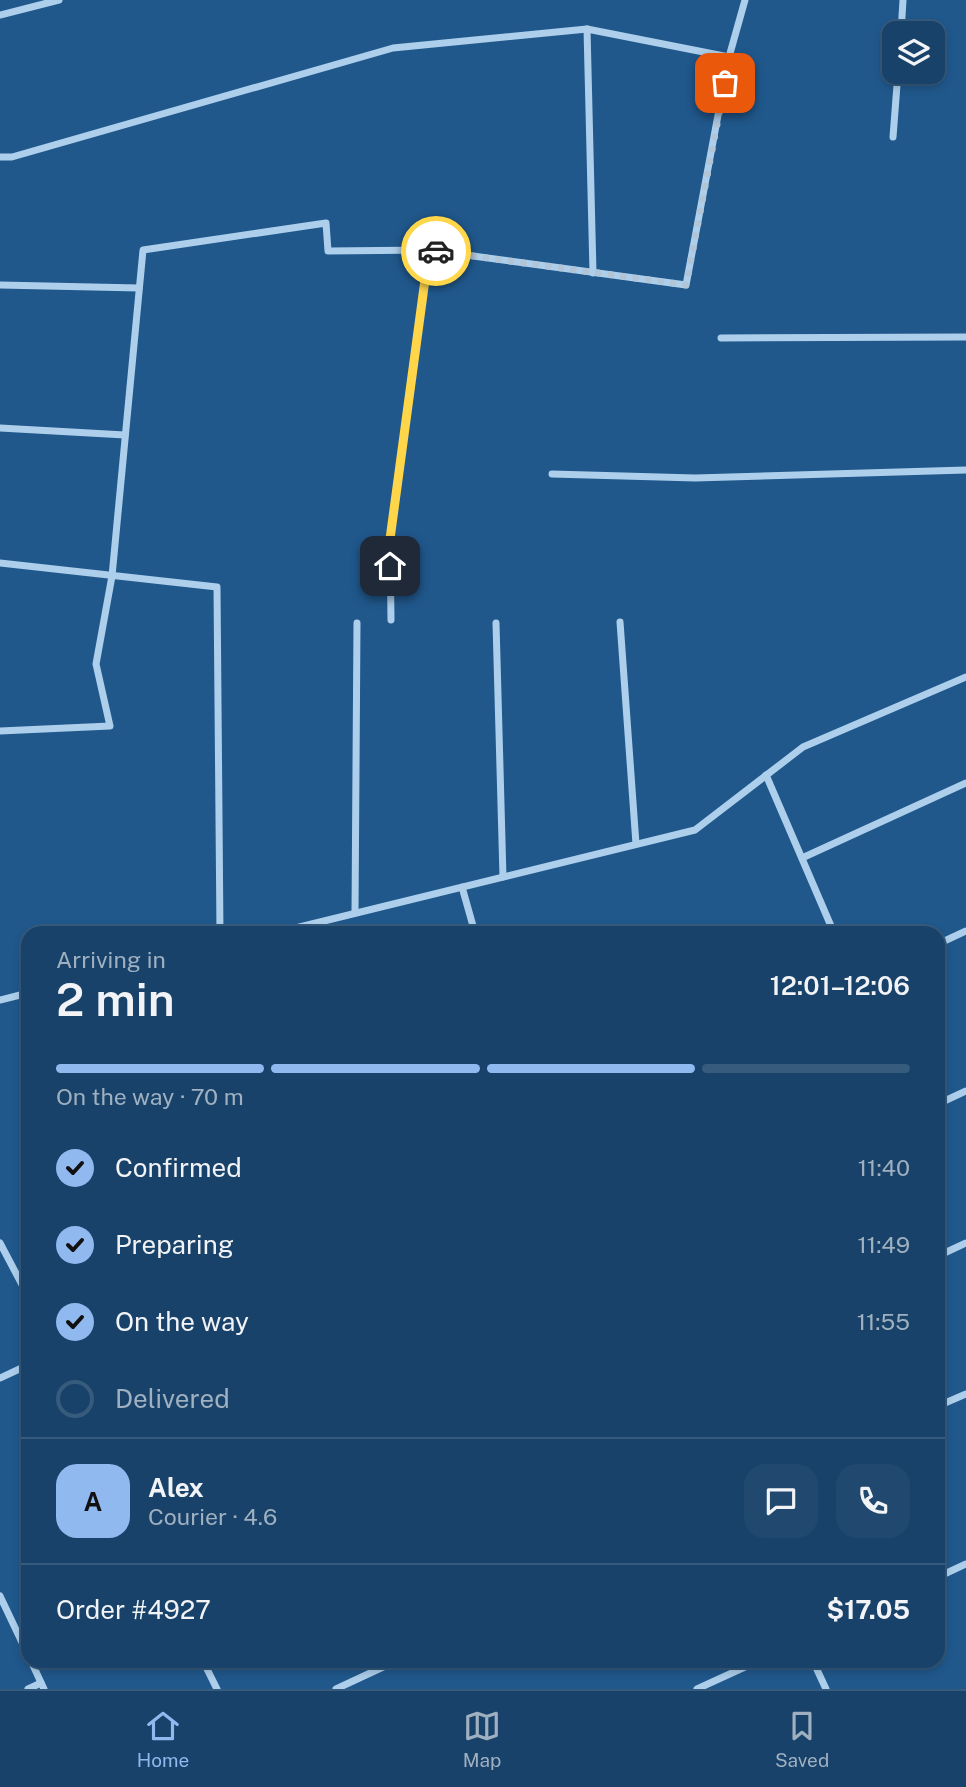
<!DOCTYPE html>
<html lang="en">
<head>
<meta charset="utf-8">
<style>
	body { margin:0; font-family:"Public Sans",sans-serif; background:#21496f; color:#f1f3f6; height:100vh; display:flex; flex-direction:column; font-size:26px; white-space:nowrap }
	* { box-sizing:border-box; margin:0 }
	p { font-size:23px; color:#9fb0c0 }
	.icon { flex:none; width:38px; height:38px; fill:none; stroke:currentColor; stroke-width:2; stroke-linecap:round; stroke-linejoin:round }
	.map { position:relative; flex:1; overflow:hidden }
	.panel { position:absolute; left:21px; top:926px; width:924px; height:742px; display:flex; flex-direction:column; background:#184269; border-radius:21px; box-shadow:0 4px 10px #0003,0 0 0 2px #365b7d }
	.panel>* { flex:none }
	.tools { position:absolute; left:882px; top:21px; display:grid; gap:14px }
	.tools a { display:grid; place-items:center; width:63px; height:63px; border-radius:14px; background:#184269; box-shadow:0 4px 10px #0003,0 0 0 2px #365b7d; font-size:35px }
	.pin { position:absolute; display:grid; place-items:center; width:60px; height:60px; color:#fff; margin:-30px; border-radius:14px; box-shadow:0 4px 10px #0006 }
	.courier { position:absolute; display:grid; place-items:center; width:70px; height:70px; margin:-35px; border:5px solid #ffd54a; border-radius:50%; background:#fff; color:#222; box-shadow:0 2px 9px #0007 }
	.headline em { font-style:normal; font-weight:600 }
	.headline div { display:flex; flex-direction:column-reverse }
	.headline { display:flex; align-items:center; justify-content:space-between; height:119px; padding:0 35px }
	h1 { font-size:46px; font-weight:600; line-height:52px }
	.bar { display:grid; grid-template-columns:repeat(4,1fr); gap:10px 7px; align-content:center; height:84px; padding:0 35px }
	.bar i { height:9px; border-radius:5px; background:#365b7d }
	.bar .on { background:#90b9f0 }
	.bar p { grid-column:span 4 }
	.line { display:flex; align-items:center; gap:18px; padding:0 35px; border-top:2px solid #365b7d }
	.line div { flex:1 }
	.round { display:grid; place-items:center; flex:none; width:74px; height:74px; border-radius:21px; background:#21496f }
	ol { padding:0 35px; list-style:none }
	li { display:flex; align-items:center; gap:21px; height:77px }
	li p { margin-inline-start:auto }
	li .icon { padding:7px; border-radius:50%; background:#90b9f0; color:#111; stroke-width:4 }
	li:last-child { color:#9fb0c0 }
	li i { width:38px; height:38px; border:4px solid #365b7d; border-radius:50% }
	.tab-bar { display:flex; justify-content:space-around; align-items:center; height:98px; border-top:2px solid #365b7d; background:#184269; font-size:19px; color:#9fb0c0 }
	.tab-bar a { display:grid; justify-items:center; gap:4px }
	.tab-bar .on { color:#90b9f0 }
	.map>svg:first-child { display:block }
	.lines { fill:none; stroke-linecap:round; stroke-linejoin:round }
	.minor { stroke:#adcfec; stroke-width:7 }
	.done { stroke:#b1c5d7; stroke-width:7; stroke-dasharray:0 12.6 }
	.route { stroke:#ffd54a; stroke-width:9 }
</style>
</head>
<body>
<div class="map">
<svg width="966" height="1689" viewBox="0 0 966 1689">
	<rect width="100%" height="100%" fill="#20588c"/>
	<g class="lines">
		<g class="minor">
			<polyline points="0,15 59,0"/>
			<polyline points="587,29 593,273"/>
			<polyline points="901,33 903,0"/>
			<polyline points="729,57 745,0"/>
			<polyline points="893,137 898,72"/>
			<polyline points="0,157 12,157 393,48 587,29 729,57 686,285 429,250 328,251 326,223 143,250 112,576 96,664 110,726 0,731"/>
			<polyline points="0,285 139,288"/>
			<polyline points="721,338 966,337"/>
			<polyline points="0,428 125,435"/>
			<polyline points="552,474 695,478 966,470"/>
			<polyline points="0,563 217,587 220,933"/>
			<polyline points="391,620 390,539 429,250"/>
			<polyline points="620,622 636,844"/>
			<polyline points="496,623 503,877"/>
			<polyline points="766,775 834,933"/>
			<polyline points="802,858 966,783"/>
			<polyline points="462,887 475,933"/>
			<polyline points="355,913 357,623"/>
			<polyline points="275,933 695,830 803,747 966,677"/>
			<polyline points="938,944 966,931"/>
			<polyline points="0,1000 28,993"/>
			<polyline points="938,1104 966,1091"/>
			<polyline points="0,1243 28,1296"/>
			<polyline points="938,1256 966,1243"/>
			<polyline points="0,1378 28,1365"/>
			<polyline points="938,1406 966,1394"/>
			<polyline points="938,1577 966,1564"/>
			<polyline points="0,1596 28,1655"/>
			<polyline points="31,1661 44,1689"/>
			<polyline points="203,1661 217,1689"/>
			<polyline points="813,1661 826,1689"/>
			<polyline points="28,1689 41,1683"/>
			<polyline points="336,1689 396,1661"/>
			<polyline points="697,1689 758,1661"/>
		</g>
	</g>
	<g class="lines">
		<polyline class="done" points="436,251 686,285 725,83"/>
		<polyline class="route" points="390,566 390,539 429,250 436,251"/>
	</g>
</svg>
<div class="tools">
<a><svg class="icon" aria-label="layers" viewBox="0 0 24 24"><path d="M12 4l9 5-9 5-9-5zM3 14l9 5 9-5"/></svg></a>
</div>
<div class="pin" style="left:725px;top:83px;background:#ea580c"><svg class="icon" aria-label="bag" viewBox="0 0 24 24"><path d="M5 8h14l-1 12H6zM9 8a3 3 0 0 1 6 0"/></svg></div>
<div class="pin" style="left:390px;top:566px;background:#1f2937"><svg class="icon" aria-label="home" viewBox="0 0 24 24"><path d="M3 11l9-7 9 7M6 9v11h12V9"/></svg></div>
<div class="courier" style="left:436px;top:251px"><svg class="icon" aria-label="car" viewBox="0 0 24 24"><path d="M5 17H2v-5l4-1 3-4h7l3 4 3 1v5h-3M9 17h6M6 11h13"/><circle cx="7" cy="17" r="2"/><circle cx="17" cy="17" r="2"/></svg></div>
<section class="panel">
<div class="headline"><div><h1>2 min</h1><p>Arriving in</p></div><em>12:01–12:06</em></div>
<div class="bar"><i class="on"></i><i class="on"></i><i class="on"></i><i></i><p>On the way · 70 m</p></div>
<ol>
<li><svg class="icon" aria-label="check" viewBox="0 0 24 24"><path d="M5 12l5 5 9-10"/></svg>Confirmed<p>11:40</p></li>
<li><svg class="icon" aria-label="check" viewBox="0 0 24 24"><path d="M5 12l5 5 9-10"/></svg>Preparing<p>11:49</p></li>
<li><svg class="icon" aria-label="check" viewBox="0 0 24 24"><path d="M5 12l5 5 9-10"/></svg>On the way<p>11:55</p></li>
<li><i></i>Delivered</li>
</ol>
<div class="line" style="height:126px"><b class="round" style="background:#90b9f0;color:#111">A</b><div><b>Alex</b><p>Courier · 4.6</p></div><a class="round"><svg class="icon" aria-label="chat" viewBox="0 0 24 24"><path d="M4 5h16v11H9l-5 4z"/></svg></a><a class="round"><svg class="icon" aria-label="phone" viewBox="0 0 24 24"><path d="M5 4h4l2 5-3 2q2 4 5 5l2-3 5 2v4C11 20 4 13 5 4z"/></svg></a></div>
<div class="line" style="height:91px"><div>Order #4927</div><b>$17.05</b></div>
</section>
</div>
<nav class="tab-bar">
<a class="on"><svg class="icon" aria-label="home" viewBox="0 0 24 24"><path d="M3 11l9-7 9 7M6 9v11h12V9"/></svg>Home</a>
<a><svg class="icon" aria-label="map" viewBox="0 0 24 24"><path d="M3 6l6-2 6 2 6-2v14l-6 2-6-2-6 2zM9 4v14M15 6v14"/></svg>Map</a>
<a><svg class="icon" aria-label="saved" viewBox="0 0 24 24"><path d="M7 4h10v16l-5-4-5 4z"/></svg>Saved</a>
</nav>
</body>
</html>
